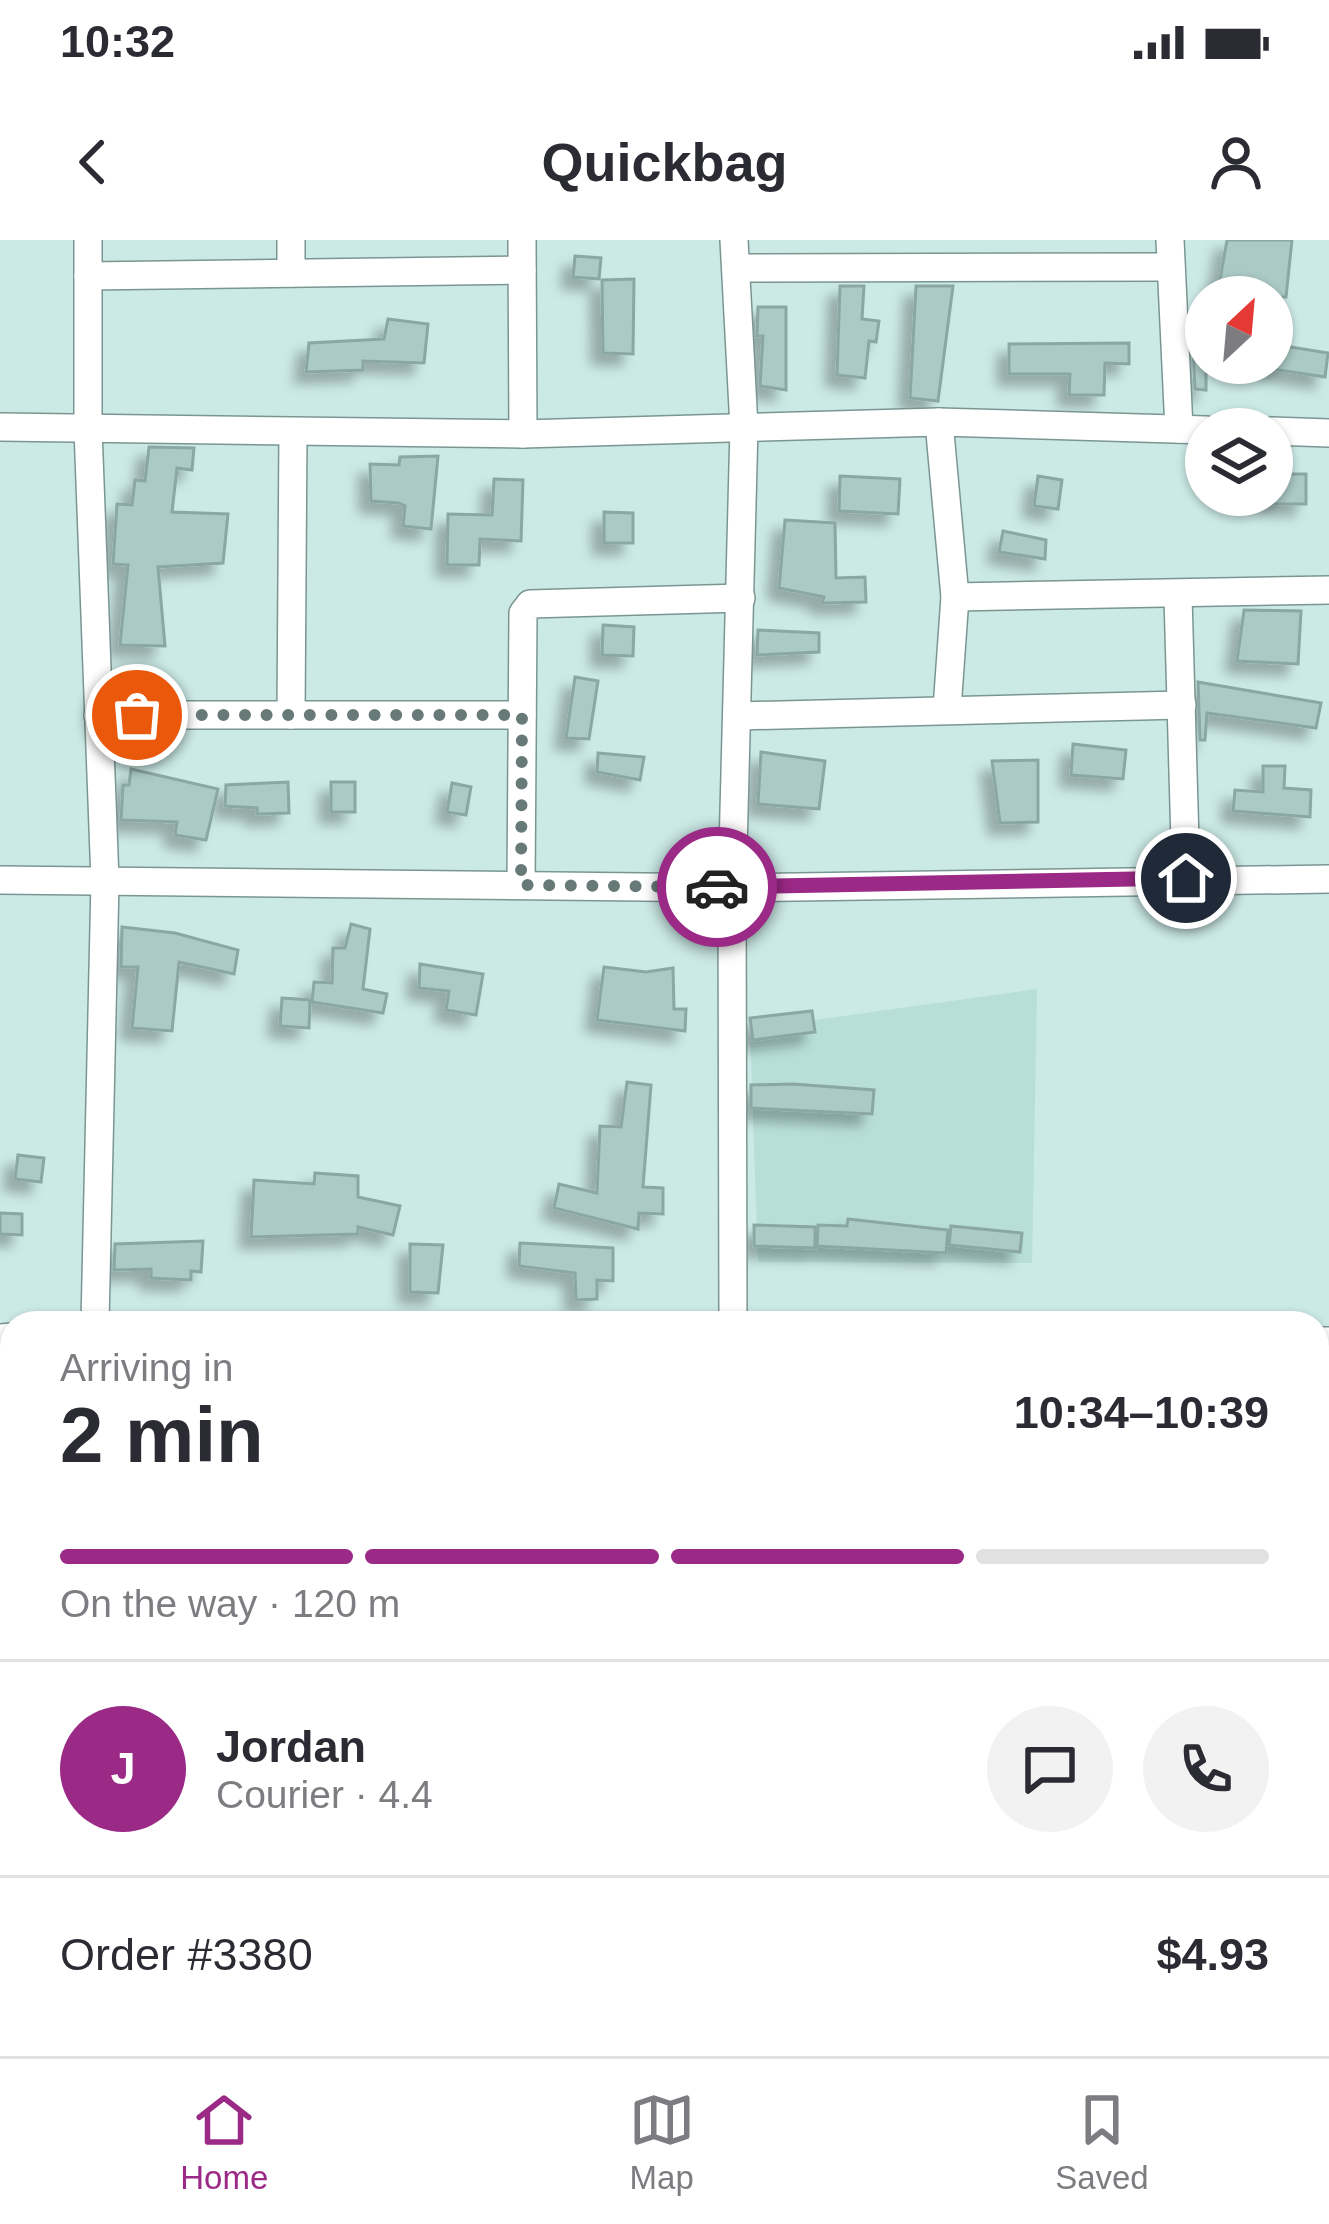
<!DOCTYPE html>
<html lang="en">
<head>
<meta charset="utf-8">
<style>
	body { margin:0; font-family:Arial,sans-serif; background:#f2f2f3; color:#2b2b33; height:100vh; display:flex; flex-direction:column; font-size:45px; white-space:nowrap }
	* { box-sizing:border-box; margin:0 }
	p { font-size:39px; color:#7c7c81 }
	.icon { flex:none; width:66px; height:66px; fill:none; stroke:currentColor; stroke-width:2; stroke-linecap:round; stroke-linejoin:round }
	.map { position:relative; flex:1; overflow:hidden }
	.panel { position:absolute; left:0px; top:1071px; width:1329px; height:747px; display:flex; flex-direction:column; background:#fff; border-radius:36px 36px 0 0; box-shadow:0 3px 9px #0004 }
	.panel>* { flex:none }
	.needle { width:78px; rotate:26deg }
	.controls { position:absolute; left:1185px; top:36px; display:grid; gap:24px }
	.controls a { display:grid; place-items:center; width:108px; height:108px; border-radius:50%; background:#fff; box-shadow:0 3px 9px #0004; font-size:60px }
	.pin { position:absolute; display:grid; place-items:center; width:102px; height:102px; color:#fff; margin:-51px; border:6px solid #fff; border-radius:50%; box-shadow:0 3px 12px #0007 }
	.courier { position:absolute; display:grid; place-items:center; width:120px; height:120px; margin:-60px; border:9px solid #9b2986; border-radius:50%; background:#fff; color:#222; box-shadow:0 3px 15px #0007 }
	.headline em { font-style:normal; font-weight:600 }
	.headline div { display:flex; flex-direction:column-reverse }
	.headline { display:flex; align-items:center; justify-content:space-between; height:204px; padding:0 60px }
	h1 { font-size:78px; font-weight:600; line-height:90px }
	.bar { display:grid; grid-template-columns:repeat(4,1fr); gap:18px 12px; align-content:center; height:144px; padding:0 60px }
	.bar i { height:15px; border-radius:9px; background:#e1e1e2 }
	.bar .current { background:#9b2986 }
	.bar p { grid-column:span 4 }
	.line { display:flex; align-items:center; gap:30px; padding:0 60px; border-top:3px solid #e1e1e2 }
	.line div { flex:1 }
	.round { display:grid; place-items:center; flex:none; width:126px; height:126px; border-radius:63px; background:#f2f2f3 }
	.status { display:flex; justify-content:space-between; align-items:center; height:84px; padding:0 60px; background:#fff; direction:ltr }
	.status svg { height:33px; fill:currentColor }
	header { display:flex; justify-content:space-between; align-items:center; height:156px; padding:0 60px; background:#fff; font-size:54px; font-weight:600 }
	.tab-bar { display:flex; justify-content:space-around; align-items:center; height:168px; border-top:3px solid #e1e1e2; background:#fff; font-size:33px; color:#7c7c81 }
	.tab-bar a { display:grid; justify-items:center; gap:6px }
	.tab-bar .current { color:#9b2986 }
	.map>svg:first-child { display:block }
	.built { fill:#b7ded9 }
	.building { fill:#abc9c5; stroke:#8ba7a4; stroke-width:3; filter:url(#shadow) }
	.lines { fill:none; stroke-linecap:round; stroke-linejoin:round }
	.minor-casing { stroke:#7a9693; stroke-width:30 }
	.minor { stroke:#fff; stroke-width:27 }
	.done { stroke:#687a78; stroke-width:12; stroke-dasharray:0 21.6 }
	.route { stroke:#9b2986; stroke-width:15 }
</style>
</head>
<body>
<div class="status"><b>10:32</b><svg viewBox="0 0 49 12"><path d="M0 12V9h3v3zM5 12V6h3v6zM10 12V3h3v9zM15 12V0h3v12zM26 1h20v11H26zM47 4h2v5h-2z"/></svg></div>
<header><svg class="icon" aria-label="back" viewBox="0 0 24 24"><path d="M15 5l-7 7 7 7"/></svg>Quickbag<svg class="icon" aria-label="person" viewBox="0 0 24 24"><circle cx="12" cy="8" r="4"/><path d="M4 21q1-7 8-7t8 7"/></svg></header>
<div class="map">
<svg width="1329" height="1816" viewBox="0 0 1329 1816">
	<defs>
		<filter id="shadow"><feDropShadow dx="-11" dy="11" stdDeviation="6" flood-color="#0004"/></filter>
	</defs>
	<rect width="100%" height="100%" fill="#cbe9e5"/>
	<polygon class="built" points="1037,749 1032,1023 758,1022 750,789"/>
	<g class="building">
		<polygon points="1227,0 1292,0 1286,57 1217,57"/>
		<polygon points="575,16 601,18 599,39 573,37"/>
		<polygon points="634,39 633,114 603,113 602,40"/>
		<polygon points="840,46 864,46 862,79 879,81 876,102 869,101 865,138 837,135"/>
		<polygon points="916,46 953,46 938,161 910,158"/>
		<polygon points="758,67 786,67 786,150 760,146 763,96 757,96"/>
		<polygon points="388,79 428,84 424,123 363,121 363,130 306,132 309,103 384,99"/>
		<polygon points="1129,103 1129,124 1105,123 1104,155 1069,155 1070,134 1009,134 1009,104"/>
		<polygon points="1272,104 1328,113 1325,137 1272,129"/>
		<polygon points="1193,105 1206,105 1206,150 1195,149"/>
		<polygon points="149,207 194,208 192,230 177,228 172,272 228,274 223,323 158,327 165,406 120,405 128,325 113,324 117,264 132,265 135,240 145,241"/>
		<polygon points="438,216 431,289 403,286 405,266 399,263 371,261 370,224 399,225 400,217"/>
		<rect x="1272" y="234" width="34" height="30"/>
		<polygon points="840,236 900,239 898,274 839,271"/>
		<polygon points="1038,236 1062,240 1058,269 1034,266"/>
		<polygon points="494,239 523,240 521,301 480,299 479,325 447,325 448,274 492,275"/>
		<polygon points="604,272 633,273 633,303 604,303"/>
		<polygon points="785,280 835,283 836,338 865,337 866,362 822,363 824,357 779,348"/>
		<polygon points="1003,291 1046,300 1045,319 999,312"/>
		<polygon points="1244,370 1301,371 1298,424 1237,421"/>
		<polygon points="603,385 634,387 633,416 602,415"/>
		<polygon points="758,390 819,393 819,412 757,415"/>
		<polygon points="575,437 598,441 589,499 566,498"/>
		<polygon points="1198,442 1321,463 1316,488 1207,473 1205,500 1200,500"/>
		<polygon points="1073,504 1126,510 1123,539 1071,535"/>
		<polygon points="761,512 825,521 819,569 758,564"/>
		<polygon points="598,513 644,517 640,540 597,532"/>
		<polygon points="1038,520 1038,582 1000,583 992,521"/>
		<polygon points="1263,526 1285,526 1284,548 1311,550 1310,577 1233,571 1235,550 1263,552"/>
		<polygon points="131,529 218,549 206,600 175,595 177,582 121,580 123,545 129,545"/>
		<polygon points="288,542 289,573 257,574 257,568 225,566 226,545"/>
		<rect x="331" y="542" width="24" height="30"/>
		<polygon points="452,543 471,547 466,575 447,572"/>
		<polygon points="351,684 370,689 363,749 387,754 383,773 312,762 314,742 332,743 333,708 345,708"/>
		<polygon points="122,687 175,693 238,710 234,734 179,722 172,791 132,788 138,727 121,727"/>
		<polygon points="420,724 483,734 476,775 446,770 449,751 419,748"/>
		<polygon points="604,727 646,732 673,728 674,769 686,769 685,791 597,780"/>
		<polygon points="282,758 310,760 309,788 280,786"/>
		<polygon points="812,771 815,792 753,800 750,778"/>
		<polygon points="627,842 651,845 643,947 663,948 663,974 639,973 638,989 554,968 559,944 597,953 600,886 621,887"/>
		<polygon points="793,844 874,850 872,874 751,868 751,845"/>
		<polygon points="18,915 44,918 41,942 15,939"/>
		<polygon points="315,933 358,936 358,957 400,966 393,995 358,987 358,994 251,997 254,940 314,944"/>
		<polygon points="0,973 22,974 22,995 0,994"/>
		<polygon points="848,979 948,990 946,1013 817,1006 818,985 847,986"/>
		<polygon points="754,985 815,987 815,1008 754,1006"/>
		<polygon points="951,986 1022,993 1020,1012 949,1005"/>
		<polygon points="203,1001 201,1032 191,1031 191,1040 151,1038 151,1029 114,1030 115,1004"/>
		<polygon points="520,1003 613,1008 613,1041 597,1040 597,1059 576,1060 575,1033 519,1026"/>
		<polygon points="410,1004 443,1005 438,1053 410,1052"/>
	</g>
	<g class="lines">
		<g class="minor-casing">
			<g id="minor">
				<polyline points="88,0 88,189 105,641 95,1083"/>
				<polyline points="522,0 523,194"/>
				<polyline points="1170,0 1179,189"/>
				<polyline points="736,28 1171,27"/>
				<polyline points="291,33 291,0"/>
				<polyline points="88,36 522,30"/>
				<polyline points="939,182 955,357 947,469"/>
				<polyline points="0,187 523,194 939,182 1206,190"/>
				<polyline points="1272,191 1329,193"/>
				<polyline points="955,357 1329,350"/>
				<polyline points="1178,357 1186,637"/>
				<polyline points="98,475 522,475"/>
				<polyline points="291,475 293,192"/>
				<polyline points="738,476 1182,465"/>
				<polyline points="0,640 732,648 1329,639"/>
				<polyline points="521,645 523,373 530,364 741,358"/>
				<polyline points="733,1083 732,648 744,187 734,0"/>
				<polyline points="0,1098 12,1097"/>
				<polyline points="1317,1101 1329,1101"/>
				<polyline points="1317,1553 1329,1553"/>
				<polyline points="0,1558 12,1558"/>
				<polyline points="1317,1729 1329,1729"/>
				<polyline points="93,1816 93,1806"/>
				<polyline points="274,1816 275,1806"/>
				<polyline points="527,1816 527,1806"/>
				<polyline points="734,1816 735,1806"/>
				<polyline points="950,1816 950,1806"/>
				<polyline points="1175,1816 1175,1806"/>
			</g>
		</g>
		<use href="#minor" class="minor"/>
	</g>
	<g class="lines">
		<polyline class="done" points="137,475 522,475 521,645 717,647"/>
		<polyline class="route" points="717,647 1186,638"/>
	</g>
</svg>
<div class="controls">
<a><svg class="needle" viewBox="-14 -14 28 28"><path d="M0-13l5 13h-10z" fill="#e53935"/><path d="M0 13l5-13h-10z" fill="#7c7c81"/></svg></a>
<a><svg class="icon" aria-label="layers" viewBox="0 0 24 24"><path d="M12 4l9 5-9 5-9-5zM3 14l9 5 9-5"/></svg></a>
</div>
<div class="pin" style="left:137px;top:475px;background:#ea580c"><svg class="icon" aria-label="bag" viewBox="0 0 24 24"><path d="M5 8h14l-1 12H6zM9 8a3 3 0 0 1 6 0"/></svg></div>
<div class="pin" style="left:1186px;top:638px;background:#1f2937"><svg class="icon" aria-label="home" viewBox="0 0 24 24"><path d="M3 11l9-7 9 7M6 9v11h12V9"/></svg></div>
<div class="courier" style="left:717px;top:647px"><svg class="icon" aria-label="car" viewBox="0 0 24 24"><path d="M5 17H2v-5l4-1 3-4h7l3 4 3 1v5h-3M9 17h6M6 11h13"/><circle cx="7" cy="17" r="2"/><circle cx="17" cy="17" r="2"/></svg></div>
<section class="panel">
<div class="headline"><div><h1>2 min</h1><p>Arriving in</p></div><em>10:34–10:39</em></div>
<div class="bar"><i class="current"></i><i class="current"></i><i class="current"></i><i></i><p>On the way · 120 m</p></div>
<div class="line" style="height:216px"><b class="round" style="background:#9b2986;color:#fff">J</b><div><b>Jordan</b><p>Courier · 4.4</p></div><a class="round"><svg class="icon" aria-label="chat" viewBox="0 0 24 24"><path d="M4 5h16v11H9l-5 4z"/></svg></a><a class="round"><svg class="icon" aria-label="phone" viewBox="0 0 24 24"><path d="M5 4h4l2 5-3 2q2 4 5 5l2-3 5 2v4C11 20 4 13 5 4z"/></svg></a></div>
<div class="line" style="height:156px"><div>Order #3380</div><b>$4.93</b></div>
</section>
</div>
<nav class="tab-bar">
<a class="current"><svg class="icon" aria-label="home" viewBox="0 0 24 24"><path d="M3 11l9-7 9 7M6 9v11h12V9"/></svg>Home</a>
<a><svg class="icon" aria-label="map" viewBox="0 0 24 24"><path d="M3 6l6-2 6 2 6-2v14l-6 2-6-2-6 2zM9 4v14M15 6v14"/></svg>Map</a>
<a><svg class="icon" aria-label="saved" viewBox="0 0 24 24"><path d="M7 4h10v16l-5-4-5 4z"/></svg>Saved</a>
</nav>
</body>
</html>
